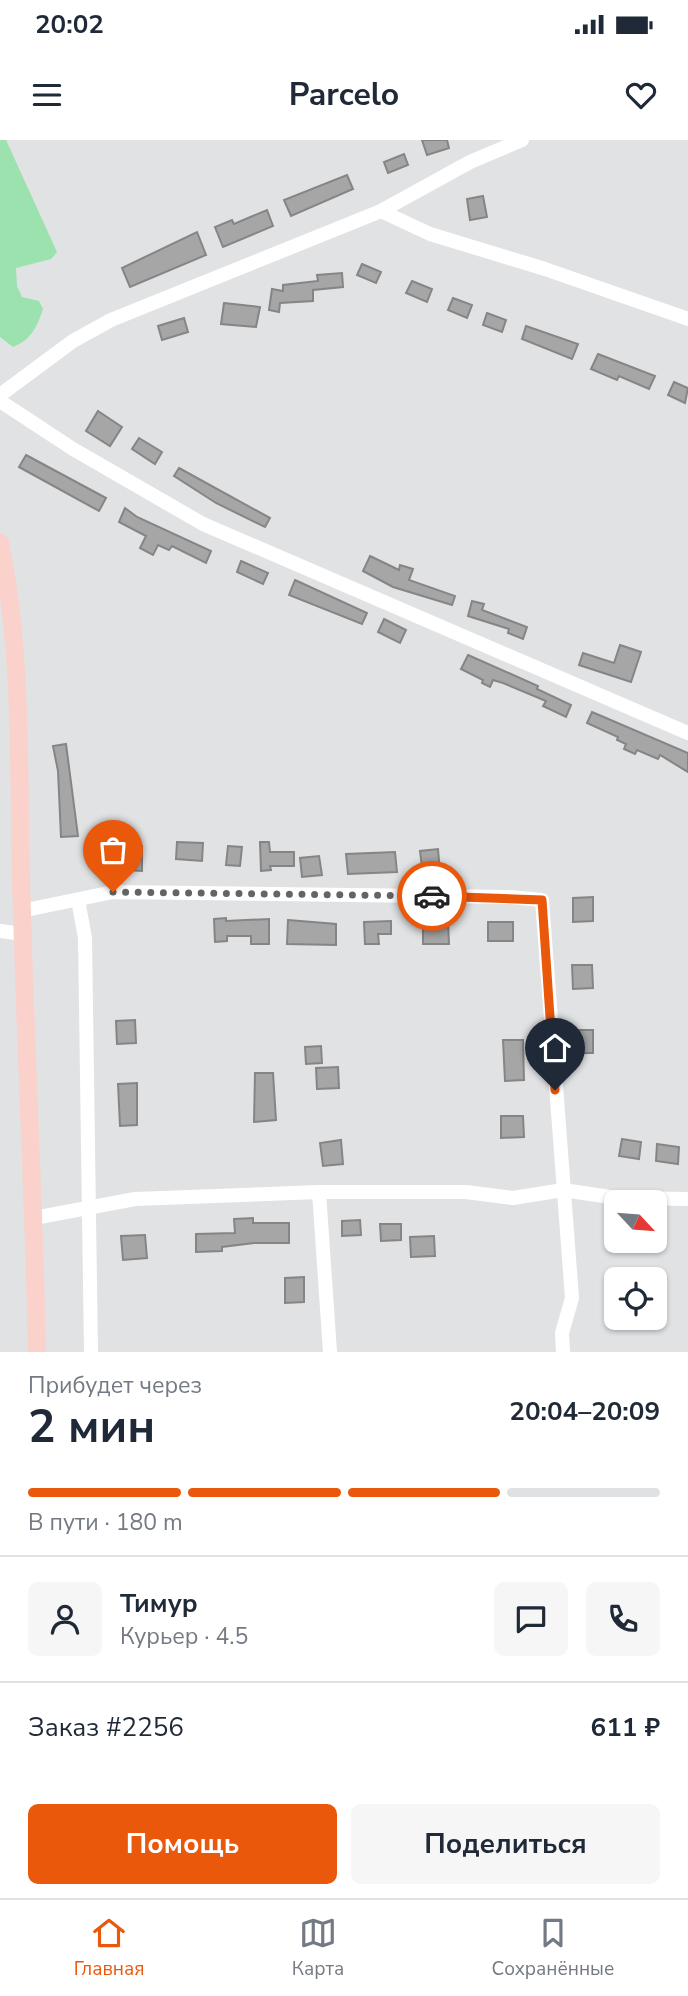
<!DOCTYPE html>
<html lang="ru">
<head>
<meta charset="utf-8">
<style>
	body { margin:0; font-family:"Nunito Sans",sans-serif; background:#f6f6f7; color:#1f2937; height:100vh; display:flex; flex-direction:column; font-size:26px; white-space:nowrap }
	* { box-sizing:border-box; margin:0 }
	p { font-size:23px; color:#747a83 }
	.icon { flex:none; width:38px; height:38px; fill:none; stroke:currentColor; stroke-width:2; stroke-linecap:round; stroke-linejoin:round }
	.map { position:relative; height:1212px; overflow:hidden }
	.details { display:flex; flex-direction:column; background:#fff; flex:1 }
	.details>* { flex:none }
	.needle { width:46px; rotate:116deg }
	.controls { position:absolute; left:604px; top:1050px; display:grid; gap:14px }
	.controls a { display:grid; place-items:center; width:63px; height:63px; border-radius:10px; background:#fff; box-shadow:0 2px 5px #0004; font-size:35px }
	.pin { position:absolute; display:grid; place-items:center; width:60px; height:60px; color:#fff; margin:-72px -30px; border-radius:50% 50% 50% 0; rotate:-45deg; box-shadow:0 0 7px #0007 }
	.pin .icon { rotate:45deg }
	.courier { position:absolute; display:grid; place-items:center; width:70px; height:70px; margin:-35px; border:5px solid #ea580c; border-radius:50%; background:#fff; color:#222; box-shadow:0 2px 9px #0007 }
	.overview em { font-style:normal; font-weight:700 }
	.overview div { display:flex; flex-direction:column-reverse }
	.overview { display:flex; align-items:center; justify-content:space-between; height:119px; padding:0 28px }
	h1 { font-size:46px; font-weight:700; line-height:52px }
	.bar { display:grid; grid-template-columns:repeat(4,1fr); gap:10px 7px; align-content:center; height:84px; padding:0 28px }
	.bar i { height:9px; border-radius:5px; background:#e0e1e3 }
	.bar .on { background:#ea580c }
	.bar p { grid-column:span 4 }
	.line { display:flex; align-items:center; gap:18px; padding:0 28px; border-top:2px solid #e0e1e3 }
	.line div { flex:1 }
	.round { display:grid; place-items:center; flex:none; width:74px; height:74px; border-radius:10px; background:#f6f6f7 }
	.primary-button { display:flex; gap:14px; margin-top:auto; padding:14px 28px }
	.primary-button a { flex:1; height:80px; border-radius:10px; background:#ea580c; color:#fff; font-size:28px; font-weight:700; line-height:80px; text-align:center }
	.primary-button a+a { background:#f6f6f7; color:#1f2937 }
	.status { display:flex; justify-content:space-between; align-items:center; height:49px; padding:0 35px; background:#fff; direction:ltr }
	.status svg { height:19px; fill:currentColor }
	header { display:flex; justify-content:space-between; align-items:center; height:91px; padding:0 28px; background:#fff; font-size:32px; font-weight:700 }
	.tabs { display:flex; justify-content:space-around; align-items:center; height:98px; border-top:2px solid #e0e1e3; background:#fff; font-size:19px; color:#747a83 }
	.tabs a { display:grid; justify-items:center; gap:4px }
	.tabs .on { color:#ea580c }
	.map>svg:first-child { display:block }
	.green { fill:#9be2ae }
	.building { fill:#a7a6a7; stroke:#868586; stroke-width:2 }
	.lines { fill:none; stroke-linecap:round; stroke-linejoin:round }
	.minor { stroke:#fff; stroke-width:14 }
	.major { stroke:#fbd1cb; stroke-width:18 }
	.done { stroke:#646465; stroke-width:7; stroke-dasharray:0 12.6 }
	.route { stroke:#ea580c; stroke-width:9 }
</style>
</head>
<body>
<div class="status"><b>20:02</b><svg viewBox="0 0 49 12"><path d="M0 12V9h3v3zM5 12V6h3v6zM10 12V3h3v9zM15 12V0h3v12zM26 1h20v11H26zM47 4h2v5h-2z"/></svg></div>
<header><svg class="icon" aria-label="menu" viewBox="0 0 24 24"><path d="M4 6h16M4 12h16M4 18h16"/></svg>Parcelo<svg class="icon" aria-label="heart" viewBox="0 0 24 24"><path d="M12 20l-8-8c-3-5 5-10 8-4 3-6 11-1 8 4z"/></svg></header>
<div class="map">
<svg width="688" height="1212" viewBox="0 0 688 1212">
	<rect width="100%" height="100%" fill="#e1e2e4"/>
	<path class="green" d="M0 0H6L57 112 51 119 16 128 17 146 22 157 39 161 43 169C37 187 31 200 13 207L0 197Z"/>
	<g class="building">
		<polygon points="422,0 447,0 449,8 427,15"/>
		<polygon points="404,14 408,25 388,33 384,22"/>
		<polygon points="347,35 353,49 291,76 284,60"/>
		<polygon points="483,56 487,77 470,80 467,59"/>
		<polygon points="267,70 273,86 223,107 215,87 232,80 234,84"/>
		<polygon points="197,92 206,115 130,147 122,128"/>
		<polygon points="362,124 381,132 376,143 357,135"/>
		<polygon points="342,133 343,147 313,150 313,161 280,163 279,172 269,170 272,149 283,151 283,145 318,141 317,135"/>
		<polygon points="412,141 432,149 427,162 406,153"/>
		<polygon points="453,158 472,165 467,178 448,170"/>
		<polygon points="224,163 260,167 256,187 221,184"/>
		<polygon points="487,173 506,180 502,192 483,185"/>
		<polygon points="184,178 188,192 162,200 158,186"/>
		<polygon points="526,186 578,204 572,219 522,199"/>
		<polygon points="598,214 655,236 649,249 619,236 617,240 591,229"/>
		<polygon points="674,242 688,248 685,263 668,255"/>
		<polygon points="98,271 122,287 110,306 86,291"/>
		<polygon points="139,298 162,312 155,324 132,309"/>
		<polygon points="26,315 106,358 99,371 19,327"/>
		<polygon points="179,328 270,378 265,387 216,363 174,336"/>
		<polygon points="125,368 137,377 211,411 206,423 172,406 169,410 158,405 153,415 140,408 146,396 119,382"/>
		<polygon points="370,416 399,430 400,425 413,429 409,440 455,456 452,465 393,447 363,431"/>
		<polygon points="241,421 268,433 263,444 237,432"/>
		<polygon points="295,440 367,473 362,484 289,455"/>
		<polygon points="472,461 484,464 482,470 527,487 523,499 508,493 509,489 468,476"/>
		<polygon points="384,479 406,490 400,503 378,492"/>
		<polygon points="620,505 641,512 631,542 579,525 583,513 614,523"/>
		<polygon points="468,515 538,546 537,549 571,565 566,577 543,566 546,561 503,543 493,540 490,547 482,543 483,540 461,529"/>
		<polygon points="592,572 688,613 688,632 660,615 658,619 637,610 635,614 624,609 626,604 617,600 618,597 587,583"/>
		<polygon points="66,604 78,696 61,697 58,631 53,606"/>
		<polygon points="177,702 203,703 202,721 176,719"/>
		<polygon points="260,702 269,702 270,712 294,712 294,726 270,726 271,730 261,731"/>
		<polygon points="126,706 142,706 142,731 126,730"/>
		<polygon points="228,706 242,707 240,726 226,725"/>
		<polygon points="438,709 440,733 423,735 420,711"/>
		<polygon points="395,712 397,732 348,734 346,714"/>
		<polygon points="319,716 322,735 302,737 300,718"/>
		<polygon points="593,757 593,781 573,782 573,758"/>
		<polygon points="226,778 226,781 269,779 269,804 251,804 251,796 227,796 227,801 215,802 214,779"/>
		<polygon points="288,780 336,784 336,805 287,804"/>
		<polygon points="391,781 391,794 378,794 379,804 365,804 364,782"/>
		<polygon points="448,782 449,804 423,804 423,783"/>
		<rect x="488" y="782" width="25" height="19"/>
		<polygon points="572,825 592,825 593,848 573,849"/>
		<polygon points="135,880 136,903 117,904 116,881"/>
		<rect x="574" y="890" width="19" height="23"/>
		<polygon points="503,900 523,900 524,940 505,941"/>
		<polygon points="321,906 322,923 306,924 305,907"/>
		<polygon points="338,927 339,948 317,949 316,928"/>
		<polygon points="255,933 273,933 276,980 254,982"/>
		<polygon points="137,943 137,985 120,986 118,944"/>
		<polygon points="501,976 523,976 524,997 501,998"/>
		<polygon points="622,999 641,1002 639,1019 619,1016"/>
		<polygon points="341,1000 343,1024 323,1026 320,1003"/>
		<polygon points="657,1004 679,1007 678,1024 656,1021"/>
		<polygon points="253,1078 253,1083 289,1083 289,1103 254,1103 222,1107 222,1111 196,1112 196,1094 235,1093 234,1079"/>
		<polygon points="360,1080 361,1095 342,1096 342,1081"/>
		<polygon points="380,1084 401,1084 401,1100 381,1101"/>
		<polygon points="145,1095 147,1118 123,1120 121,1096"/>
		<polygon points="434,1096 435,1116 411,1117 410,1097"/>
		<polygon points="304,1137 304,1162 285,1163 285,1138"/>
	</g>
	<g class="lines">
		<g class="minor">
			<polyline points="381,71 430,94 545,129 688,179"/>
			<polyline points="0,255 73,201 111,180 381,71 470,22 522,0"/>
			<polyline points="0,261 73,309 203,384 688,593"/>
			<polyline points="78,760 85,798 91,1212"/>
			<polyline points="21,771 113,752 510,757 542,760 572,1158 562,1193 563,1212"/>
			<polyline points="0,791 23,794"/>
			<polyline points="319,1052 330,1212"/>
			<polyline points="34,1078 135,1059 319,1052 466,1052 513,1058 563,1050 617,1058 688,1059"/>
		</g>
		<path class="major" d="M0 403C25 525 17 649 22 772 26 919 34 1065 37 1212"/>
	</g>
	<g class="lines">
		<polyline class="done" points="113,752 432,756"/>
		<polyline class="route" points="432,756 542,760 555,950"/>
	</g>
</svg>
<div class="controls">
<a><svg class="needle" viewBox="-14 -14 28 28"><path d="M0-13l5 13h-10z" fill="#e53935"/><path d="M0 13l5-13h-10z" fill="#747a83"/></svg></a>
<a><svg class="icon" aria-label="locate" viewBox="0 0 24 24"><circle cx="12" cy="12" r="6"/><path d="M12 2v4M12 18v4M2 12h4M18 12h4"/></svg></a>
</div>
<div class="pin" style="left:113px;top:752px;background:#ea580c"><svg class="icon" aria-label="bag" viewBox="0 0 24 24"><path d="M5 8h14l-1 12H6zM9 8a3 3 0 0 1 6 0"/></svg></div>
<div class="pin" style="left:555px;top:950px;background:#1f2937"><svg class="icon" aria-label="home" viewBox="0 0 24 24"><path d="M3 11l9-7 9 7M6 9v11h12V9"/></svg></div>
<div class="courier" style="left:432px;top:756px"><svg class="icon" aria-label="car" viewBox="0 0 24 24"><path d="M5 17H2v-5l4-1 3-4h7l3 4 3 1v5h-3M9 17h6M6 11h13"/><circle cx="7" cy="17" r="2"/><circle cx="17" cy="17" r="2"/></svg></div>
</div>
<section class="details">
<div class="overview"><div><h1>2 мин</h1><p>Прибудет через</p></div><em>20:04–20:09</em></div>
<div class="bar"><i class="on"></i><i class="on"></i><i class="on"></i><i></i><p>В пути · 180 m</p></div>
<div class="line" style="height:126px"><a class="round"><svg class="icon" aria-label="person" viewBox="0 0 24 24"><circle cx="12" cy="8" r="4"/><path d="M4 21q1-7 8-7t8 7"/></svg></a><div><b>Тимур</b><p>Курьер · 4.5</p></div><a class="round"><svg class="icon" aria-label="chat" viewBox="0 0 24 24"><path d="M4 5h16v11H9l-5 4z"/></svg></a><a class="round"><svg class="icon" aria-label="phone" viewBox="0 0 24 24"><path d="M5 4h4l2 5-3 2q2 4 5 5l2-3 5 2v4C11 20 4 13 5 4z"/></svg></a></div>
<div class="line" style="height:91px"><div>Заказ #2256</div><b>611 ₽</b></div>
<div class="primary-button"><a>Помощь</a><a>Поделиться</a></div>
</section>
<nav class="tabs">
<a class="on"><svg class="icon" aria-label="home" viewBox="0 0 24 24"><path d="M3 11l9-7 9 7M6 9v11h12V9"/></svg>Главная</a>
<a><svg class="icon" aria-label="map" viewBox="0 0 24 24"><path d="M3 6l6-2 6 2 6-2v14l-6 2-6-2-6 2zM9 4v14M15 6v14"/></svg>Карта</a>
<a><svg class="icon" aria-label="saved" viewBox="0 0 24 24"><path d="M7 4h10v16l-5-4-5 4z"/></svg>Сохранённые</a>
</nav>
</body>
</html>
